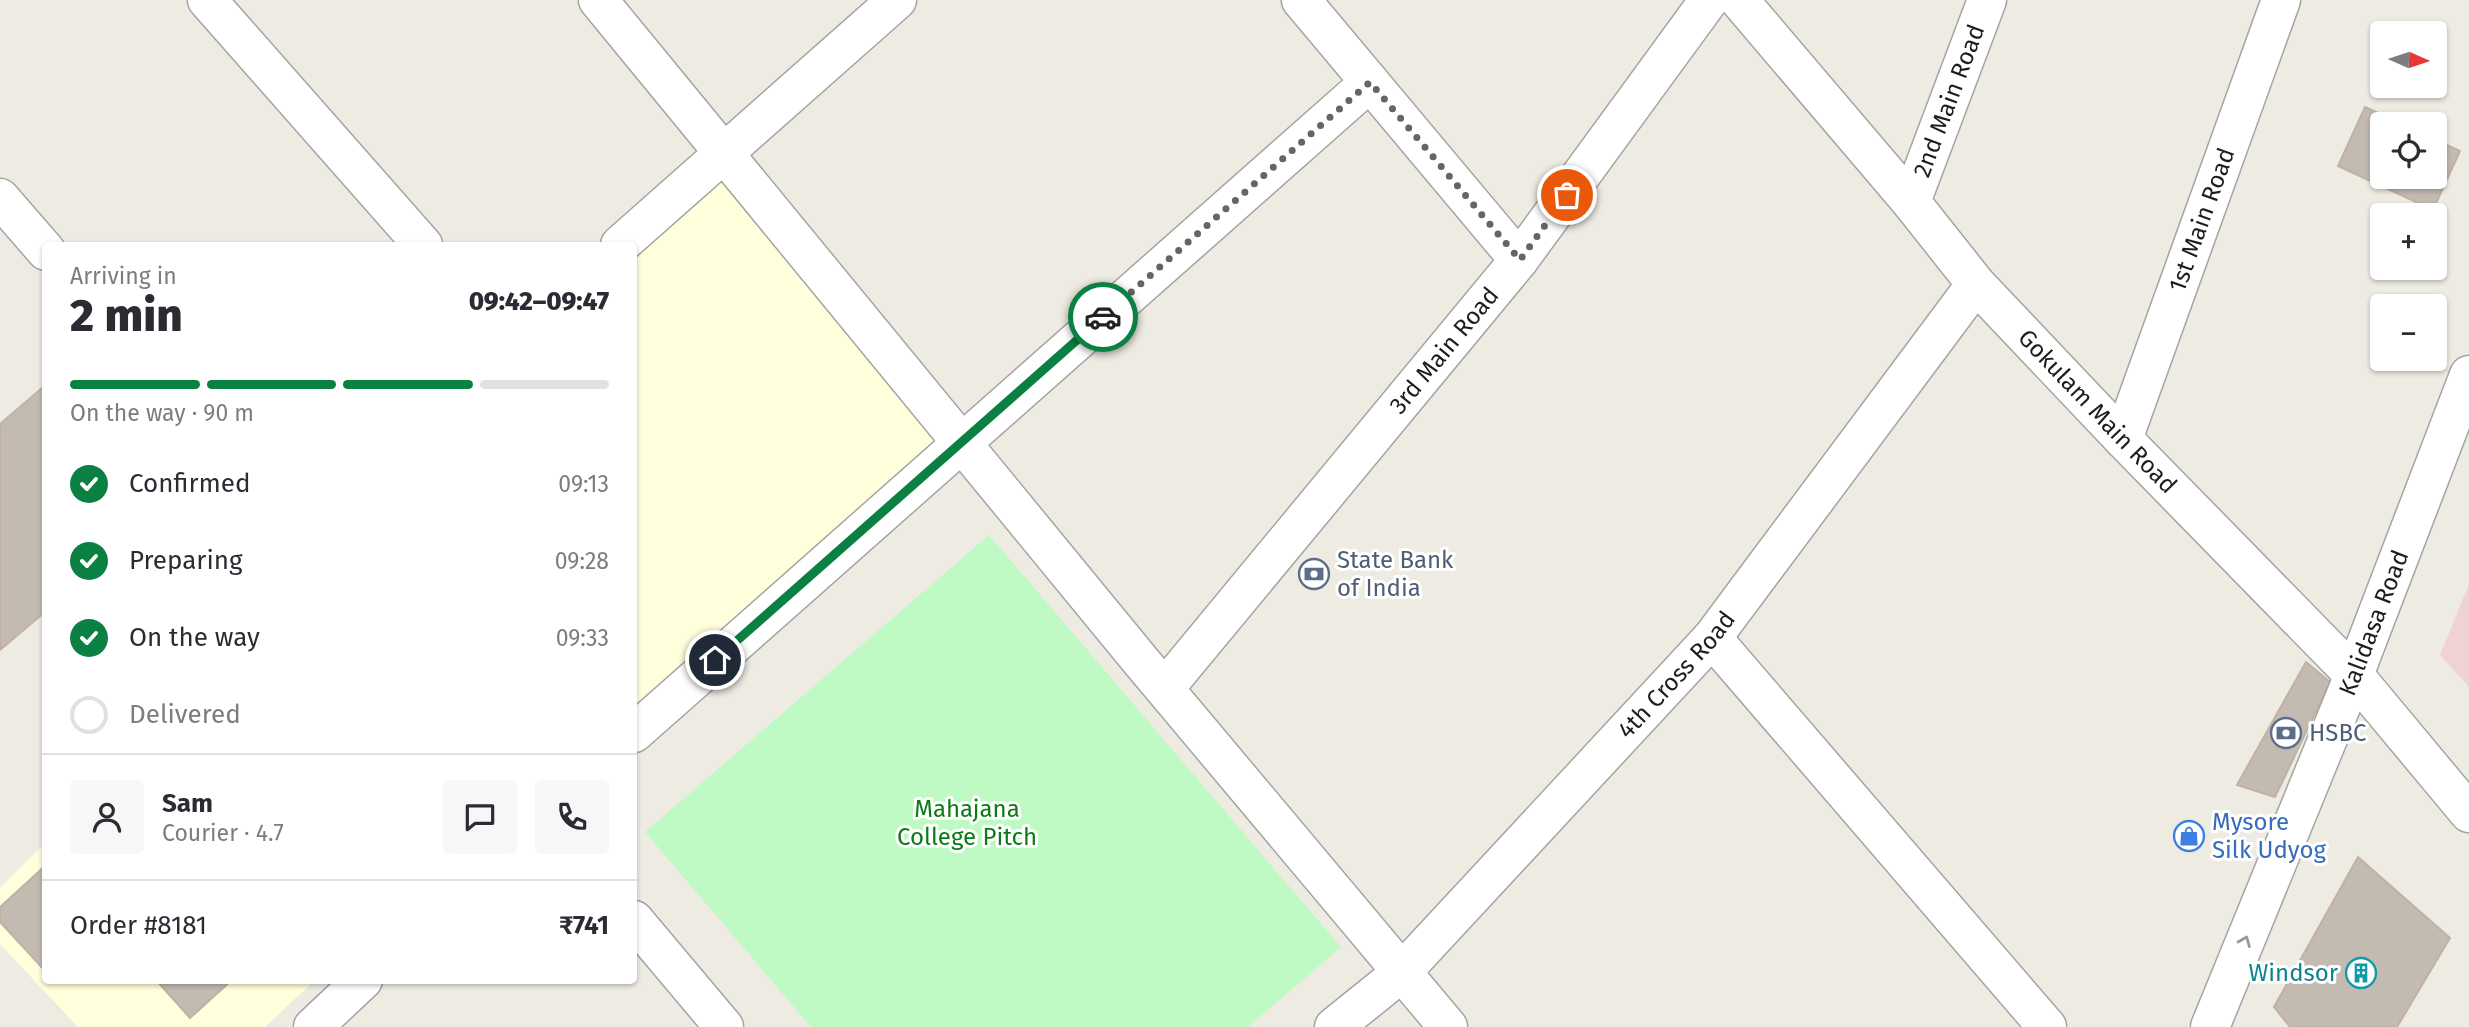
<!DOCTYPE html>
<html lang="en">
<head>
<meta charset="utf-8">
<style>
	body { margin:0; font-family:"Fira Sans",sans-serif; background:#f7f7f7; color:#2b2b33; height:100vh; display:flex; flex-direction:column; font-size:26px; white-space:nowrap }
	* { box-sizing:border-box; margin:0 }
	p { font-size:23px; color:#7c7c81 }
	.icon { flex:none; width:38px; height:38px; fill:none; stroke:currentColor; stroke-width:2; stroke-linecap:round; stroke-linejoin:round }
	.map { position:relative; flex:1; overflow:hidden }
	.details { position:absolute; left:42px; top:242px; width:595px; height:742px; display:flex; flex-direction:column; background:#fff; border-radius:7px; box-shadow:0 2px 5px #0004 }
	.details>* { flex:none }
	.needle { width:46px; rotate:93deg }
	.buttons { position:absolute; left:2370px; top:21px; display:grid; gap:14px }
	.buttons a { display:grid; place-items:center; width:77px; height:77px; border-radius:7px; background:#fff; box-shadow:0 2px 5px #0004; font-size:35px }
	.pin { position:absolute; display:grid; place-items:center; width:60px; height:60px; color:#fff; margin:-30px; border:4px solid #fff; border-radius:50%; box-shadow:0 2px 7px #0007 }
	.courier { position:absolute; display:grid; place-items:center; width:70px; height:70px; margin:-35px; border:5px solid #0b8043; border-radius:50%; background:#fff; color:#222; box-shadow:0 2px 9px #0007 }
	.summary em { font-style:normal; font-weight:800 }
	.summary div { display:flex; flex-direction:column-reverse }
	.summary { display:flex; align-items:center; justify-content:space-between; height:119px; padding:0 28px }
	h1 { font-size:46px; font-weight:800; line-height:52px }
	.bar { display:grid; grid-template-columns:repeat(4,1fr); gap:10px 7px; align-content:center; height:84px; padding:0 28px }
	.bar i { height:9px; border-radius:5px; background:#e1e1e2 }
	.bar .on { background:#0b8043 }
	.bar p { grid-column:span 4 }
	.line { display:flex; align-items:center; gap:18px; padding:0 28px; border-top:2px solid #e1e1e2 }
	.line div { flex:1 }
	.round { display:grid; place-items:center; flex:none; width:74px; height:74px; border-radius:7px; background:#f7f7f7 }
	ol { padding:0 28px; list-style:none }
	li { display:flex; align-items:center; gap:21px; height:77px }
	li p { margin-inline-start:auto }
	li .icon { padding:7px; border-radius:50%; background:#0b8043; color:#fff; stroke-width:4 }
	li:last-child { color:#7c7c81 }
	li i { width:38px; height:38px; border:4px solid #e1e1e2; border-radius:50% }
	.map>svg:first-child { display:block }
	.commercial { fill:#efd3d2 }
	.education { fill:#ffffdb }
	.park { fill:#bff9c4 }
	.building { fill:#c3bab2; stroke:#c0b1a5; stroke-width:2 }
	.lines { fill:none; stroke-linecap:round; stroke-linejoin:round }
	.minor-casing { stroke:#a4a4a4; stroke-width:41 }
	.minor { stroke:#fff; stroke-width:38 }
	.oneway { stroke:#999 }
	.done { stroke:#666562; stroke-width:7; stroke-dasharray:0 12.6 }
	.route { stroke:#0b8043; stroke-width:9 }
	.labels { text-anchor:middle; stroke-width:6; stroke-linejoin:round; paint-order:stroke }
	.street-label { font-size:24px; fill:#1d1d1d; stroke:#fff }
	.service-label { font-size:24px; fill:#4e5e75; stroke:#fff; text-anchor:start }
	.park-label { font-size:24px; fill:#0b7b16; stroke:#fff }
	.shop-label { font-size:24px; fill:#366cbe; stroke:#fff; text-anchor:start }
	.culture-label { font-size:24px; fill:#0d838f; stroke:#fff; text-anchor:end }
</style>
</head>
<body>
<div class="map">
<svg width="2469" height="1027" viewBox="0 0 2469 1027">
	<rect width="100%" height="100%" fill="#eeebe3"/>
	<polygon class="commercial" points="2469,584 2469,687 2440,655"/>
	<g class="education">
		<polygon points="720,175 939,439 634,705 634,254"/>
		<polygon points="45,843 46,980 315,980 265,1027 78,1027 0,944 0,888"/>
	</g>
	<polygon class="park" points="989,535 1341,947 1248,1027 811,1027 645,832"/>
	<g class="building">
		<polygon points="2365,107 2402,124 2382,124 2382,177 2434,177 2434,139 2460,151 2433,210 2338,166"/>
		<polygon points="42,388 46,392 46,611 0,650 0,424"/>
		<polygon points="2306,662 2330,682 2275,797 2237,785"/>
		<polygon points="2358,857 2450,938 2397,1027 2290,1027 2274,1007"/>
		<polygon points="46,865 46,972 0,922 0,907"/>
		<polygon points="156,980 232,980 190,1018"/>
	</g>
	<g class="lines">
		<g class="minor-casing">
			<g id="minor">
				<polyline points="207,0 423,245"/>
				<polyline points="598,0 1140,660 1448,1027"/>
				<polyline points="1301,0 1519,260"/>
				<path id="s1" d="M1739 0 1911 202 1976 284 2123 439 2354 675 2469 813"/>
				<polyline points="0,198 46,251"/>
				<path id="s2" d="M1911 202 1987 0"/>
				<polyline points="620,245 897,0"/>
				<path id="s3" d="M2123 439 2281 0"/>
				<polyline points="1712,638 2047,1027"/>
				<path id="s4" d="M1165 688 1519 260 1709 0"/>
				<polyline points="634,733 1370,82"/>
				<polyline points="634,920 724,1027"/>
				<polyline points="313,1027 363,980"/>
				<path id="s5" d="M1334 1027 1401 973 1712 638 1976 284"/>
				<path id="s6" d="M2210 1027 2354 675 2469 375"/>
			</g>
		</g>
		<use href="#minor" class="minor"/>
	</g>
	<defs><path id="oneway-chevron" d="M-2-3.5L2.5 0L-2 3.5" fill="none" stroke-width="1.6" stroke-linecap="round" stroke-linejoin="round" transform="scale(1.75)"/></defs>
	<use class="oneway" href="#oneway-chevron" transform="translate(2245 941) rotate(-68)"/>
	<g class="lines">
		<polyline class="done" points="1103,317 1370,82 1520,260 1567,195"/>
		<polyline class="route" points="715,660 1103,317"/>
	</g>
	<defs>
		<g id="bank-ring" transform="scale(1.575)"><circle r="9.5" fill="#fff" stroke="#5c6f8a" stroke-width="1.5"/><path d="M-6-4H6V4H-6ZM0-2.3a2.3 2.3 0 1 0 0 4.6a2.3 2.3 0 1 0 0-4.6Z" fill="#5c6f8a"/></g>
		<g id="shop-ring" transform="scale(1.575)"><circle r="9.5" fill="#fff" stroke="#3f7fe0" stroke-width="1.5"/><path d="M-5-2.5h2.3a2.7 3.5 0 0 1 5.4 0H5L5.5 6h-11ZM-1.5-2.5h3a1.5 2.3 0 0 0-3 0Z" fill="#3f7fe0"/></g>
		<g id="building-ring" transform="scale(1.575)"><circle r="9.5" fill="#fff" stroke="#0f9aa8" stroke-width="1.5"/><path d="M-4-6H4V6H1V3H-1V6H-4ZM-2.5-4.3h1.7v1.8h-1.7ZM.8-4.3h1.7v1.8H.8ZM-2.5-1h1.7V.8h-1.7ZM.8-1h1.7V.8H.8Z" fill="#0f9aa8"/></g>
	</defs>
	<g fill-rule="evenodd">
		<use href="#bank-ring" x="1314" y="574"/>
		<use href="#bank-ring" x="2286" y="733"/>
		<use href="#shop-ring" x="2189" y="836"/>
		<use href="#building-ring" x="2361" y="973"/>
	</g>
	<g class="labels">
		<g class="street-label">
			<text dy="8" stroke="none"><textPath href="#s2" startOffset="108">2nd Main Road</textPath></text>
			<text dy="8" stroke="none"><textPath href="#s3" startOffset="233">1st Main Road</textPath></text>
			<text dy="8" stroke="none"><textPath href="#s4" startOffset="438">3rd Main Road</textPath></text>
			<text dy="8" stroke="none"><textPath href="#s1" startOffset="546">Gokulam Main Road</textPath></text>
			<text dy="8" stroke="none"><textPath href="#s6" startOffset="436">Kalidasa Road</textPath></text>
			<text dy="8" stroke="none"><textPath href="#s5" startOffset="492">4th Cross Road</textPath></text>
		</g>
		<g class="service-label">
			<text x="1337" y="568">State Bank<tspan x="1337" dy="28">of India</tspan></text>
			<text x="2309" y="741">HSBC</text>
		</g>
		<g class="park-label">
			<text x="967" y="817">Mahajana<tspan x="967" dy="28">College Pitch</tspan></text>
		</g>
		<g class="shop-label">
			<text x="2212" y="830">Mysore<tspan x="2212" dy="28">Silk Udyog</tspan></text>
		</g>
		<g class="culture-label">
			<text x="2338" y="981">Windsor</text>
		</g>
	</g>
</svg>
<div class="buttons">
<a><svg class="needle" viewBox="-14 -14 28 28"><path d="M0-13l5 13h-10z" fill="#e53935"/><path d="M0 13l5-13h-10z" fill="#7c7c81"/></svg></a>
<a><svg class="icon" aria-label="locate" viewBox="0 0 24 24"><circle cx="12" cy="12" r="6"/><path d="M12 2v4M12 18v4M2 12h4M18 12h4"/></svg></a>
<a>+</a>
<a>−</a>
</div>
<div class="pin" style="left:1567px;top:195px;background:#ea580c"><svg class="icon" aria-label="bag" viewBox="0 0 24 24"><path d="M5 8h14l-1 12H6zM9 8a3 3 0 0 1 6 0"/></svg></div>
<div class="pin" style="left:715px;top:660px;background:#1f2937"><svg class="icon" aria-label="home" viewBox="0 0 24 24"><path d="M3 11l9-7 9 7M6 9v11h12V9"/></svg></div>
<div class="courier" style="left:1103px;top:317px"><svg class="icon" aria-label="car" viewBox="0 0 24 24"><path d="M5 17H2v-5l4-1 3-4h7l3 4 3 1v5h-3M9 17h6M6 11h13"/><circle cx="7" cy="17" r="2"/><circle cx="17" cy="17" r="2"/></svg></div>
<section class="details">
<div class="summary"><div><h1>2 min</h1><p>Arriving in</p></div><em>09:42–09:47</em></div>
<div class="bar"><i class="on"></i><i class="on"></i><i class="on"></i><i></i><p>On the way · 90 m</p></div>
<ol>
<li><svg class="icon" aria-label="check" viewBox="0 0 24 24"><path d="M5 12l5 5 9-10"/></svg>Confirmed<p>09:13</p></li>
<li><svg class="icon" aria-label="check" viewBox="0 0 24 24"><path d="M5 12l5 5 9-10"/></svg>Preparing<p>09:28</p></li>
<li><svg class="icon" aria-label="check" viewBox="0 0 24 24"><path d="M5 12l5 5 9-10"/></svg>On the way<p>09:33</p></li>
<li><i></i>Delivered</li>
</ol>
<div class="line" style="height:126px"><a class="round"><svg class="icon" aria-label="person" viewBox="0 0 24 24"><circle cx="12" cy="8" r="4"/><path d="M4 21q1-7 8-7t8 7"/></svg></a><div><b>Sam</b><p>Courier · 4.7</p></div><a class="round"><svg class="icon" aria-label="chat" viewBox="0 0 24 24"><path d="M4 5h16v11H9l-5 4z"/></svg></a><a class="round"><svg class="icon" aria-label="phone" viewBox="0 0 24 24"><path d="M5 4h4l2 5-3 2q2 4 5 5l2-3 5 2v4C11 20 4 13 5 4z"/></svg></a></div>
<div class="line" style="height:91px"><div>Order #8181</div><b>₹741</b></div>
</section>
</div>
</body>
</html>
